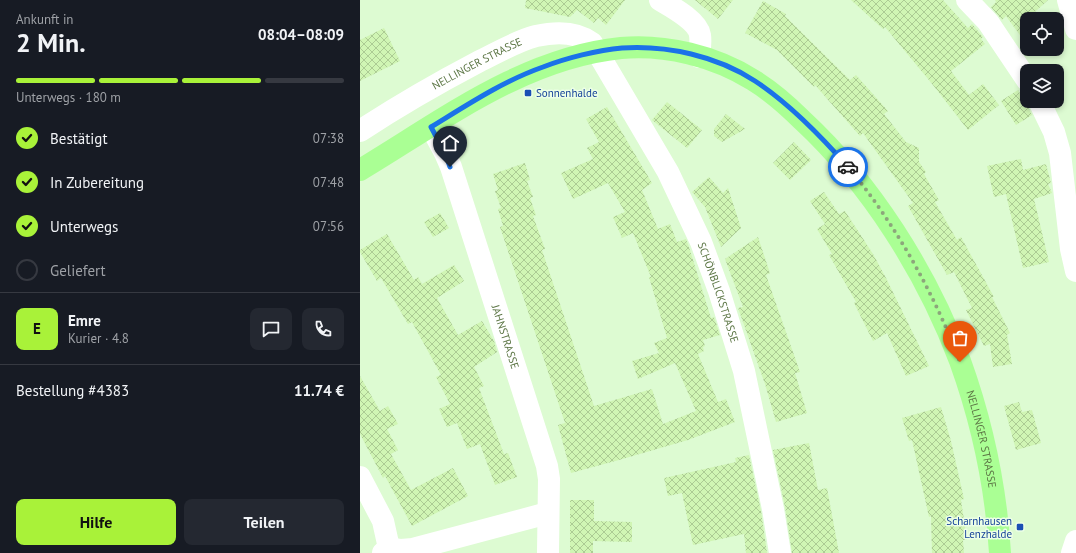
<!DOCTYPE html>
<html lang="de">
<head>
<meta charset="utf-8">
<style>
	body { margin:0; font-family:"PT Sans",sans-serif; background:#242831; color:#f1f3f6; height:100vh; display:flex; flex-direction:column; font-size:15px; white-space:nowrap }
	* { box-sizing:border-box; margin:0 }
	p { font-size:13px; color:#9ea1a6 }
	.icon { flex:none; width:22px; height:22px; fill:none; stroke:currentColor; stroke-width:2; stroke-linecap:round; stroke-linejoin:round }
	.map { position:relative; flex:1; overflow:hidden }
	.drawer { display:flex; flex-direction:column; background:#171b24; width:360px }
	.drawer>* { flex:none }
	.fabs { position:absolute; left:660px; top:12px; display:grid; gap:8px }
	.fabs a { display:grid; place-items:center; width:44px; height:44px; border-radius:8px; background:#171b24; box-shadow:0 2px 6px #0003; font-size:20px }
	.pin { position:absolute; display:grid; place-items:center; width:34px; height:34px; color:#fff; margin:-41px -17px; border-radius:50% 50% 50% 0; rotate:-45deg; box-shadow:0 0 4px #0007 }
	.pin .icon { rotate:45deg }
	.courier { position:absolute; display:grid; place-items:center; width:40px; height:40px; margin:-20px; border:3px solid #1a73e8; border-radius:50%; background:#fff; color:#222; box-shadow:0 1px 5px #0007 }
	.overview em { font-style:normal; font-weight:700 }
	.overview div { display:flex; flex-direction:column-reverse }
	.overview { display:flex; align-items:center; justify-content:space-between; height:68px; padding:0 16px }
	h1 { font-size:26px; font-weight:700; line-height:30px }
	.bar { display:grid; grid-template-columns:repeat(4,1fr); gap:6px 4px; align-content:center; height:48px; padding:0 16px }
	.bar i { height:5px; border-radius:3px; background:#363941 }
	.bar .selected { background:#a9f239 }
	.bar p { grid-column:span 4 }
	.line { display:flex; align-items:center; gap:10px; padding:0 16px; border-top:1px solid #363941 }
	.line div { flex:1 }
	.round { display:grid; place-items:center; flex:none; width:42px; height:42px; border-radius:8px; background:#242831 }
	ol { padding:0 16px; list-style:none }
	li { display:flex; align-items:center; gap:12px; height:44px }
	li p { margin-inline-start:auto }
	li .icon { padding:4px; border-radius:50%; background:#a9f239; color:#111; stroke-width:4 }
	li:last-child { color:#9ea1a6 }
	li i { width:22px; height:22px; border:2px solid #363941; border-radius:50% }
	.button { display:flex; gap:8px; margin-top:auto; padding:8px 16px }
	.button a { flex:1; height:46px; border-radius:8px; background:#a9f239; color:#111; font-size:16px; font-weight:700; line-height:46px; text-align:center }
	.button a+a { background:#242831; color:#f1f3f6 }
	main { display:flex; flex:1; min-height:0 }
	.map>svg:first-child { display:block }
	.residential { fill:#ddfbd2; fill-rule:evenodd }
	.building { fill:url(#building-cross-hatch) }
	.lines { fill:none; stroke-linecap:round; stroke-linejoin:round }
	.minor { stroke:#fff; stroke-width:22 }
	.major { stroke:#aaff94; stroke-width:22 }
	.done { stroke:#8ca67b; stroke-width:4; stroke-dasharray:0 7.2 }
	.route { stroke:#1a73e8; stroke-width:5 }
	.transit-dot { fill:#1a4fb4; stroke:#ecffe6; stroke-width:1.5 }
	.labels { text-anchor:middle; stroke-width:3; stroke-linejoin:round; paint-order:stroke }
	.street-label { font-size:11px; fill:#5c7645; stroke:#ecffe6 }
	.transit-label { font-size:11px; fill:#164399; stroke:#ecffe6; text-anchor:start }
</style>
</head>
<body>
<main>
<section class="drawer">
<div class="overview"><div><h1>2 Min.</h1><p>Ankunft in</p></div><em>08:04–08:09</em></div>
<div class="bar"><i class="selected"></i><i class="selected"></i><i class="selected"></i><i></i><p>Unterwegs · 180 m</p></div>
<ol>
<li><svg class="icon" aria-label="check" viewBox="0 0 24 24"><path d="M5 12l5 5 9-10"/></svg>Bestätigt<p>07:38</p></li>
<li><svg class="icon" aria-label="check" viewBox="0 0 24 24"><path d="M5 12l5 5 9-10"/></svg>In Zubereitung<p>07:48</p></li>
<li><svg class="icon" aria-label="check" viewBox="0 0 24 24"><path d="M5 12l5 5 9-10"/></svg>Unterwegs<p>07:56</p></li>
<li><i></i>Geliefert</li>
</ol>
<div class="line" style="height:72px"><b class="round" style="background:#a9f239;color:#111">E</b><div><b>Emre</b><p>Kurier · 4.8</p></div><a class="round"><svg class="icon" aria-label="chat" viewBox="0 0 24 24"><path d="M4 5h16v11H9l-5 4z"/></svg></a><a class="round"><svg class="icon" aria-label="phone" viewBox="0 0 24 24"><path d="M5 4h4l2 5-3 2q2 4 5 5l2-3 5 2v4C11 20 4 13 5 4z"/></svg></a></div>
<div class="line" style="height:52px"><div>Bestellung #4383</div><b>11.74 €</b></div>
<div class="button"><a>Hilfe</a><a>Teilen</a></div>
</section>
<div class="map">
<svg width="716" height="553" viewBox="0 0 716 553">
	<defs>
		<pattern id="building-cross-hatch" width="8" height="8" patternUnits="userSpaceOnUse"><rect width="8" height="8" fill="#d0f5b4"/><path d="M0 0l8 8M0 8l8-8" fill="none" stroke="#accb94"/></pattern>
	</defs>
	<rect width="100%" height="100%" fill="#e5fede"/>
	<path class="residential" d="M0 0H716V553H0ZM667 19H697V49H667ZM667 71H697V101H667Z"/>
	<g class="building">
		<polygon points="166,0 265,0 246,25 238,18 234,23 217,10 210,17 165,8"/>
		<polygon points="335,0 373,0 358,19"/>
		<polygon points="491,0 583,0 608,28 612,24 623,37 621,39 625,44 591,71 609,95 623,84 639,105 608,130 573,85 525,27 523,29"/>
		<polygon points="635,0 688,0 667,19 667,45 646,16 642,20 631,7 636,2"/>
		<polygon points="403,1 426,14 425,16 490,80 496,75 528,111 524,114 546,142 559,148 559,162 566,172 564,174 579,200 575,202 597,240 601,237 634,297 632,297 650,333 647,335 652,364 633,367 630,344 624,346 606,310 612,308 594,272 587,275 548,206 553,203 503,133 500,136 455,85 454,87 417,50 385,33"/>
		<polygon points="24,28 40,61 0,81 0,40"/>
		<polygon points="658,90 667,105 672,115 656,125 641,101"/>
		<polygon points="307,102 342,130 327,148 292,120"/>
		<polygon points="247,107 292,183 282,190 298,229 310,224 317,242 326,239 329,247 351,318 354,317 360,335 343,340 345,346 343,347 344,351 338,354 358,402 366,399 375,422 328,440 259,460 211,473 198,425 205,423 140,227 143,226 138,209 141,208 135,191 138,190 133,174 165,163 170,180 167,181 173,197 170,198 176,215 173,216 185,249 182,250 234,406 292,389 303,424 336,411 315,363 278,379 272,361 299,353 294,343 307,338 289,277 291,277 273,233 262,238 253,217 265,212 248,183 213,199 201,173 233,159 227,148 239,142 226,119"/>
		<polygon points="366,114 385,129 362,142 354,136 354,129"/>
		<polygon points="434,142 451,160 430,180 413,163"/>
		<polygon points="661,159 663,170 686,164 691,183 688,184 692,193 674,199 689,262 663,268 646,194 634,197 627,166"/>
		<polygon points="349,177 363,193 368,188 381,228 361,247 345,207 332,192"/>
		<polygon points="464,192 479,214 485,211 513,254 526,278 569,366 546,376 527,333 513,341 494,303 496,302 469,255 472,254 457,229 465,224 450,201"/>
		<polygon points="80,213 89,228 73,237 64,222"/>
		<polygon points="27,234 54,280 58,277 62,284 94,265 104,281 77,298 98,335 122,321 134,341 137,352 114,367 124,386 119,388 144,454 148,453 157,477 135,485 120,444 107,449 97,423 87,427 79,409 90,404 76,377 81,375 52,322 48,324 21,278 17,281 0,252 0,250"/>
		<polygon points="398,237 410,273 406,275 440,372 435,373 447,413 416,422 405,384 378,308 383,307 365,259"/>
		<polygon points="0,376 20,411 28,406 38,424 27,429 38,450 31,454 51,490 93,468 108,496 52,526 25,476 23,478 0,434"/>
		<polygon points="659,402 662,412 672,410 681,443 656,450 644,406"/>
		<polygon points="581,407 591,441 604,499 601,500 607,540 603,540 604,553 572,553 571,516 569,517 552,440 549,441 542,418"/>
		<polygon points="449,443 458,490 467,488 479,553 432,553 425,507 413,450"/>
		<polygon points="389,455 401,511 407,553 386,553 384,534 333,545 322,493 308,496 304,478 376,462 375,458"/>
		<polygon points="210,500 234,500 234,521 272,522 272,542 233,541 233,553 210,553"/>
	</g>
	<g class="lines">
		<g class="minor">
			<path d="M300 0C312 7 338 21 340 35 341 42 340 50 339 57"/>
			<polyline points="607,0 628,22 667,80"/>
			<polyline points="708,0 716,29"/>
			<polyline points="679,101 694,132 700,153 711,249 716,271"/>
			<path id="s1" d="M71 127 85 153 91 167 187 466 189 479 188 553"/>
			<path id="s2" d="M0 131C38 106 78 83 118 62 137 53 156 41 176 36 194 32 216 31 232 43L308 172 341 242 359 291 384 371 413 509 420 553"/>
			<polyline points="0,477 23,521 29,548"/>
			<polyline points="23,553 29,548 41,550 53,549 188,513"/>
			<polyline points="712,553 716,541"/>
		</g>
		<path class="major" id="s3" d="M0 170C82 121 163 58 261 48 305 44 355 56 393 80 411 91 427 105 442 120 511 184 567 273 600 361 622 422 636 488 640 553"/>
	</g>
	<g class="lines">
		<path class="done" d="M488 167C535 223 574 293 600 362"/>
		<path class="route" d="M90 167 85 153 71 127C107 105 143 81 183 67 206 58 238 50 262 48 307 45 357 56 395 81 430 104 460 135 488 167"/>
	</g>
	<g class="transit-dot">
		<rect x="164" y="89" width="8" height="8" rx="2"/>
		<rect x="656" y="523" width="8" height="8" rx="2"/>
	</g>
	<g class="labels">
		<g class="street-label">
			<text dy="4" stroke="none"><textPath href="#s2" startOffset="135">NELLINGER STRASSE</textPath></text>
			<text dy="4" stroke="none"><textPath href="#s2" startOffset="539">SCHÖNBLICKSTRASSE</textPath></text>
			<text dy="4" stroke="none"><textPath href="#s1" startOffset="223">JAHNSTRASSE</textPath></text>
			<text dy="4" stroke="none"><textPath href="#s3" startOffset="864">NELLINGER STRASSE</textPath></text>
		</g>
		<g class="transit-label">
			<text x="176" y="97">Sonnenhalde</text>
			<text x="652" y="525" text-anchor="end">Scharnhausen<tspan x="652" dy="13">Lenzhalde</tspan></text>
		</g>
	</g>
</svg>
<div class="fabs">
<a><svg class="icon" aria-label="locate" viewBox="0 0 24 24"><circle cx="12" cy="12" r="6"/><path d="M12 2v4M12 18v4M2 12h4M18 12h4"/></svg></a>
<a><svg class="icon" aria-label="layers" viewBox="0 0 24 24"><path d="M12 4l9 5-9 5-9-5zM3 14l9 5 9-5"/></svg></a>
</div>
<div class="pin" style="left:600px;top:362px;background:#ea580c"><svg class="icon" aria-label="bag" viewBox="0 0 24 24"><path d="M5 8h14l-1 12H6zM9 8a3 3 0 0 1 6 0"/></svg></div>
<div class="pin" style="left:90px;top:167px;background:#1f2937"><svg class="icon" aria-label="home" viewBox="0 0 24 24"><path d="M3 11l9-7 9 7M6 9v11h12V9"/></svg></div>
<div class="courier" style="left:488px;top:167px"><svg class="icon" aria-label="car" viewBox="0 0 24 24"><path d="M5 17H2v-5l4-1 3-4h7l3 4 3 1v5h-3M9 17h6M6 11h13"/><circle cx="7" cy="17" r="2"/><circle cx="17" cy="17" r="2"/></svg></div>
</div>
</main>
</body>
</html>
